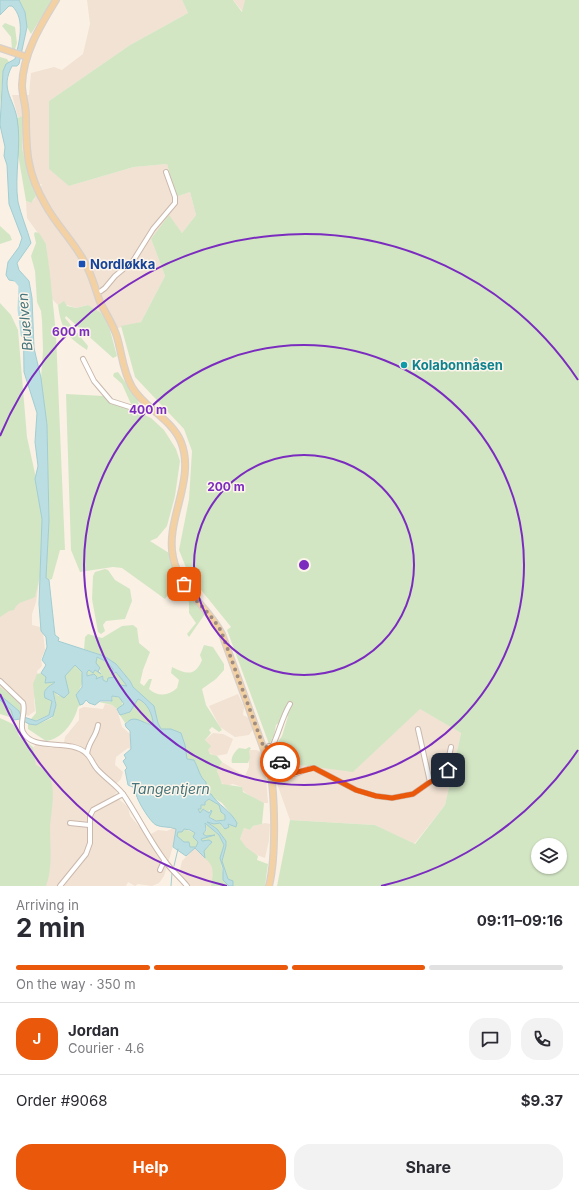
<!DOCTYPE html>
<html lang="en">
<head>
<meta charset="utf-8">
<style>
	body { margin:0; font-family:Inter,sans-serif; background:#f2f2f3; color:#2b2b33; height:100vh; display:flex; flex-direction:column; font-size:15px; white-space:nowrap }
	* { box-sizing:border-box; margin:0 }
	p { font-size:13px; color:#7c7c81 }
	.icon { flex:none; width:22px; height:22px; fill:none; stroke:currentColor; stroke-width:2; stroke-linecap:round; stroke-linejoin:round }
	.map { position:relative; height:886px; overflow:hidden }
	.side { display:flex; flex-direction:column; background:#fff; flex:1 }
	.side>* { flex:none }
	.tools { position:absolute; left:531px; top:838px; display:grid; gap:8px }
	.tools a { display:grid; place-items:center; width:36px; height:36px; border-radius:50%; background:#fff; box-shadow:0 1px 3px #0004; font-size:20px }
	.pin { position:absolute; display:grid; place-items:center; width:34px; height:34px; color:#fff; margin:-17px; border-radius:8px; box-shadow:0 2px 6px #0006 }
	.courier { position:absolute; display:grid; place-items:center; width:40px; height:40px; margin:-20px; border:3px solid #ea580c; border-radius:50%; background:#fff; color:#222; box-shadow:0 1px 5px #0007 }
	.overview em { font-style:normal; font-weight:700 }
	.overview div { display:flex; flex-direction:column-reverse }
	.overview { display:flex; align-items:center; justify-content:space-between; height:68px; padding:0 16px }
	h1 { font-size:26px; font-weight:700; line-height:30px }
	.bar { display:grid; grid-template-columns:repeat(4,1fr); gap:6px 4px; align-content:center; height:48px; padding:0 16px }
	.bar i { height:5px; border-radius:3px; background:#e1e1e2 }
	.bar .current { background:#ea580c }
	.bar p { grid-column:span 4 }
	.line { display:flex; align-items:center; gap:10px; padding:0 16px; border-top:1px solid #e1e1e2 }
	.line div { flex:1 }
	.round { display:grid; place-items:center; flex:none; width:42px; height:42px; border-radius:16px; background:#f2f2f3 }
	.button { display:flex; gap:8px; margin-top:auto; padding:8px 16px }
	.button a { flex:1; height:46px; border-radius:16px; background:#ea580c; color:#fff; font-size:16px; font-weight:700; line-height:46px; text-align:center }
	.button a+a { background:#f2f2f3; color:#2b2b33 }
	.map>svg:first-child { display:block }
	.residential { fill:#f1e2d3 }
	.green { fill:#d3e6c4; fill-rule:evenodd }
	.water { fill:#bbdee2; stroke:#a2cdd2; fill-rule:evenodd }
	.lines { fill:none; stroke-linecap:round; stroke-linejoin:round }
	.stream { stroke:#a2cdd2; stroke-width:1 }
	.river { stroke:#bbdee2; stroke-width:7 }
	.minor-casing { stroke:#cab8ac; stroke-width:6 }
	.major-casing { stroke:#d7d0cd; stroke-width:8 }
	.minor { stroke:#fff; stroke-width:4 }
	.major { stroke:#f3d1a2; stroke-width:5.5 }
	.done { stroke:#a08d81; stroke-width:4; stroke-dasharray:0 7.2 }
	.route { stroke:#ea580c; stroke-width:5 }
	.ring { fill:none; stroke:#7b2cbf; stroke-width:2 }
	.transit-dot { fill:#1a4fb4; stroke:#fdf5ea; stroke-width:1.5 }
	.culture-dot { fill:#0f9aa8; stroke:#fdf5ea; stroke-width:1.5 }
	.labels { text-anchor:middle; stroke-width:3; stroke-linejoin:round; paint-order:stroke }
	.transit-label { font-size:13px; font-weight:bold; fill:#164399; stroke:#fdf5ea; text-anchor:start }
	.culture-label { font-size:13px; font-weight:bold; fill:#0d838f; stroke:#fdf5ea; text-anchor:start }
	.water-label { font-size:14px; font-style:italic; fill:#45747b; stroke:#fdf5ea }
	.centre { fill:#7b2cbf; stroke:#fdf5ea; stroke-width:2 }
	.ring-label { font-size:12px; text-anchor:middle; font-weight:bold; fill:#7b2cbf; stroke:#fdf5ea; stroke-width:3; stroke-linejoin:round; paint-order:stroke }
</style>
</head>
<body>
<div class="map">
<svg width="579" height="886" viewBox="0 0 579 886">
	<rect width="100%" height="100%" fill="#faf1e4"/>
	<g class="residential">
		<polygon points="87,0 182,0 188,13 130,45 49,101 69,186 134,167 167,164 176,197 190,192 196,215 182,233 169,216 151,239 165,276 141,322 110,330 100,312 88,305 76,308 61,303 58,305 52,299 46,244 27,218 26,201 30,203 34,200 42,184 32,186 28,173 22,148 23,117 18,117 12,95 29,95 31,73 54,67 62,70 83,54 90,24"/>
		<polygon points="233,0 245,0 243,12"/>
		<polygon points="0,576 39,581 36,602 32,614 32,625 40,627 43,632 45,650 41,659 42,666 37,671 39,684 34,699 35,711 28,716 0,698"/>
		<polygon points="238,694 244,707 243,715 249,718 253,729 249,735 235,737 220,727 209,706"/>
		<polygon points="105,704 112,705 117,709 122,727 130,734 131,749 128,748 116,757 115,765 123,772 121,779 113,787 117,792 114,795 128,807 130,816 145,833 151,834 158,830 167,831 173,828 176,829 174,843 164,876 159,883 152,886 138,884 135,886 128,882 126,886 37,886 30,750 37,744 51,748 63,747 65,737 79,720 79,709 84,707 103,709"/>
		<polygon points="419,708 461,733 445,805 414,844 375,825 290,820 269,761 354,771"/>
		<polygon points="213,733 223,734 233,739 227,754 215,756 208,752 205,740"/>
		<polygon points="249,750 257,750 262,753 266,778 268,803 262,803 247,794 242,790 242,787 233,784 225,786 220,781 217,771 222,762 245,776 249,767"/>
		<polygon points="265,823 270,824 269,840 265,858 254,854 242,844 240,839 244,828 250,830 253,826"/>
		<polygon points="195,848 211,863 213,872 211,886 190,886 179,874 182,861"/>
	</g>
	<g class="green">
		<polygon points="19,0 52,0 31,34 27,27 25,12"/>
		<path d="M182 0H233L242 12 245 0H579V886H277L290 820 375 825 415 844 445 805 461 733 420 709 353 772 285 763 278 748V742L282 736 288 716 276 725 274 736 269 744 227 630 231 627 189 575 179 550 189 499 192 451 184 429 135 377 121 326 141 322 165 276 151 239 169 215 182 233 196 215 190 192 176 197 167 164 134 167 69 186 49 169V101L130 45 188 13ZM538 845H560V867H538Z"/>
		<polygon points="5,23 15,27 17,43 15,49 12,49 11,37 2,26"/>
		<polygon points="0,57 7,59 9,62 3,71 0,109"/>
		<polygon points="23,116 22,148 28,173 36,196 31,203 26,201 18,154 17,118"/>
		<polygon points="0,226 10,235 12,240 0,244"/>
		<polygon points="35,232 39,233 46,244 50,274 56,334 65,550 60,550 52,579 49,580 46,578 49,521 47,425 41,378 43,350 42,321 41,311 37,302 35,271 31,256 36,243 34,234"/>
		<path d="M64 301 67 306 76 308 88 305 100 312 104 317 110 330 117 356 113 358 66 316 65 318 88 346 87 350C67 337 61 329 58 305Z"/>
		<path d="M0 303 11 315 18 330 27 437 41 501 42 519 40 576 35 597C26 602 18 600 14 610L9 611 0 617Z"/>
		<polygon points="118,372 137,399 139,404 137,406 131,404 122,384 113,376 114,373"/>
		<path d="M66 394 104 396 151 418 164 430 176 449 180 461 175 496 167 526 157 538 150 541 169 553C174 577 188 597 205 614L189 637 187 634 196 623 189 613V602L180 587 173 588 165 599 122 568 113 567 80 572 71 550Z"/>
		<polygon points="105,569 108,570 115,580 130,589 132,601 125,619 106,621 103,625 105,631 101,634 98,632 92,599 93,576 95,572"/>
		<path d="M133 625 137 628 139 643 150 652 143 670 140 683 144 686 149 679H152L149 689C158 697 169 696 177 688L179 680 171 673 172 667C186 674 195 677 202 660L200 655 204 645 213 647 224 664V670L216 679 202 689 206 705 222 730 219 732 212 727 209 730 211 733 205 740 211 746 208 750 210 754 217 756 222 762 217 771 222 784 242 787 243 792 264 803 262 824 253 826 250 830 244 828 240 839 246 847 258 856 257 860 268 864 265 886H233V883L228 879 222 861 225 849 224 840 217 829 207 822 220 823 223 828 236 821 222 803 207 794 206 782C200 778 198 767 194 760L187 759C180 741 188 729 161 729L158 723 154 706 133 687 130 681 116 664 104 656 84 649 85 637 88 634 102 638 122 626Z"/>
		<polygon points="97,657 111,665 114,675 116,672 127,684 126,687 120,685 117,679 109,678 108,682 103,680 104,676 96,679 93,674 87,676 87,672 89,670 93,673 95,670 101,674 96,663"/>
		<path d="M74 666H77C86 674 83 686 76 695L81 705 78 707C75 720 62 740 46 741L28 729V722L36 725 52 718 56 702 53 691H55L57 695 63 697C71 689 66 686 65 676Z"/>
		<polygon points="41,673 46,677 45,683 55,682 46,689 50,700 52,701 49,715 34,721 31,719 36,713 33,684 37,674"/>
		<path d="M0 687C12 696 23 700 21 716L19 711 0 695Z"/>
		<polygon points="112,696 121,698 123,706 117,709 112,705 99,702 110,702 113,699"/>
		<path d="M138 698C147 702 153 714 153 724L130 720 125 723 120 715 130 712Z"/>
		<polygon points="0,700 11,710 13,718 0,714"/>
		<path d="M0 718C12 724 16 723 19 736L33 747 36 765C42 768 47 771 50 777 56 793 51 811 50 827 50 847 53 867 46 886H0Z"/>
		<path d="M249 747 251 748 249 751 250 758 248 763H232C230 758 235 751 239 748L246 749Z"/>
		<polygon points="209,799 219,805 221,812 225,815 225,820 216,821 209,816 212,811 209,810 209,812 207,812 206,810 203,809 202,813 200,813 198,809"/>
		<path d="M205 823 219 835 224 845C219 862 221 871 229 886H211C213 874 215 865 204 858V851L210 845 209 840 202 841 201 839 215 835 206 836 203 834 207 830Z"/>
		<polygon points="184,829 195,833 194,835 198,842 196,847 190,847 189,843 184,842 177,836 178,832 182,832"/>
	</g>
	<path class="water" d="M0 0H19L25 12 27 27 19 64 17 66H12C0 89 13 97 17 118 22 145 14 175 18 202 21 215 27 229 31 243L17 263 19 270 29 281 32 298 34 348 41 378 47 425 49 521 46 578 49 580 55 635 59 638 58 641 104 656 116 664 130 681 133 687 154 706 158 723 161 729H171L181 733 185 745 187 759 194 760C198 767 200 778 206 782L207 794H211C217 804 231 811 237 823L236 827 228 824 229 827 225 829 220 823 214 824 207 822 217 829 226 841V846L222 861 228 879 233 881V886H229L223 880V868L220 858 224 845 219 835 205 823 206 830 203 834 206 836 215 835 201 839 202 841 209 840 212 842 204 851 205 858 195 848 186 856 173 847 176 829C169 826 162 828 156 825 150 822 136 799 136 793L133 791 135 788 128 785 125 770 127 768 123 761 126 758 124 755 131 749 130 731 126 727 125 724C127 723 128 721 130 720 138 716 146 726 153 724 153 715 147 702 138 699L130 712 120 715 117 709 124 704 119 697 112 696V701H100L95 705 89 703 86 700 83 704 80 705 76 695 82 687V672L75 665 65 676 69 693 64 698 53 691 56 705 53 716 36 725 29 724 20 719 14 720 11 710 0 700V695L19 711 21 716 36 721 49 715 52 701 45 698C42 689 49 687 55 682L45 683 46 677 41 673 46 665 42 660 47 647 46 637 41 631 39 604 42 519 35 479 38 466 35 442 37 413 24 372 23 300 21 282 9 280 6 275 8 262 19 247 22 238 9 204 7 165 4 156 5 147 0 125 3 71 6 64 15 59C19 43 26 19 12 6H9L0 15ZM97 657 107 662 113 669 112 675 116 672 127 686 120 685 115 677 108 678 107 682 103 680V676L96 679 97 677 94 674 87 676V672L89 670 93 673 95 670 101 674 98 671 100 668 96 663ZM209 799 219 805 221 812 225 815V820L216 821 209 817 212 811 211 810 209 813 203 809 200 813 198 809H201V805H205V802ZM184 829 190 830 195 833 193 837 198 842 196 847H190L189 842H184L177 836 178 832H182Z"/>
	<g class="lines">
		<g class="stream">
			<polyline points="174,866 178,849"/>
			<polyline points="171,886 172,873"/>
		</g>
		<polyline class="river" points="14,275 22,285 21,309 24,334"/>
		<g class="minor-casing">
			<g id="minor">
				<polyline points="101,291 105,288 115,276 133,261 153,229 175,203 175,197 166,172"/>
				<polyline points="83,359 94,381 111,401 139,410 145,411 151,409"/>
				<path d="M0 681 23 703C26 712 19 724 23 732 34 753 70 737 87 754 91 758 93 764 97 769 105 778 115 784 123 794 138 816 149 840 165 861 171 870 180 877 187 886"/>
				<polyline points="418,729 430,782"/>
				<path d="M272 747C279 733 282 717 290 704"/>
				<path d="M264 748 269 746 273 748C278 758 283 778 298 773 304 771 308 768 314 768L356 790 376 796 392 798 413 794 430 782 445 775 451 747"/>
				<path d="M87 754C89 740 96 738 98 725"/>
				<polyline points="70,823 89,825"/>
				<polyline points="160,870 164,861"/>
				<polyline points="60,886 86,854 90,843 90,816 93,810 123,794"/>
			</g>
		</g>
		<g class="major-casing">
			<g id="major">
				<path d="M56 0C40 26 23 54 22 85 22 95 26 105 26 116 26 151 27 173 45 204 57 227 78 245 88 269 93 279 96 291 100 302 106 314 113 324 117 337 122 354 123 372 132 387 145 409 172 419 181 442 196 480 165 520 173 557 180 591 208 606 222 634L268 761C276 790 276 858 269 886"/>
				<polyline points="0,48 27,57"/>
			</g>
		</g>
		<use href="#minor" class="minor"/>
		<use href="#major" class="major"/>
	</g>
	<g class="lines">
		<path class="done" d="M184 584C194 601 211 613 221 631L264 748 269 746 273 748 280 762"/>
		<polyline class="route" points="280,762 285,771 290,774 314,768 356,790 376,796 392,798 413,794 430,782 445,775 448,770"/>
	</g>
	<g class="ring">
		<circle cx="304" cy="565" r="110"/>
		<circle cx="304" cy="565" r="220"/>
		<path d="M578 750A330 330 0 0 1 381 886M227 886A330 330 0 0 1 0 694M0 436A330 330 0 0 1 578 380"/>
	</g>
	<rect class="transit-dot" x="78" y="260" width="8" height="8" rx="2"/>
	<circle class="culture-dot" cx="404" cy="365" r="4"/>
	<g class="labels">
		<g class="transit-label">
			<text x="90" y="269">Nordløkka</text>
		</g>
		<g class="culture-label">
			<text x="412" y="370">Kolabonnåsen</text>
		</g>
		<g class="water-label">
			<text transform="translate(25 322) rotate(-95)" y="5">Bruelven</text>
			<text x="170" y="794">Tangentjern</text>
		</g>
	</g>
	<circle cx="304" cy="565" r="6" class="centre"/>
	<g class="ring-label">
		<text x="71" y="336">600 m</text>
		<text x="148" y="414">400 m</text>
		<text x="226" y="491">200 m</text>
	</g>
</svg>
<div class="tools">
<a><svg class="icon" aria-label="layers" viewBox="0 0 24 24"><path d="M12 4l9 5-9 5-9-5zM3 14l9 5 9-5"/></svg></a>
</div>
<div class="pin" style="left:184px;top:584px;background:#ea580c"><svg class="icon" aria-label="bag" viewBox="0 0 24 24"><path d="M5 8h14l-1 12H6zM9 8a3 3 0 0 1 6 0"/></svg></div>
<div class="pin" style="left:448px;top:770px;background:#1f2937"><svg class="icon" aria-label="home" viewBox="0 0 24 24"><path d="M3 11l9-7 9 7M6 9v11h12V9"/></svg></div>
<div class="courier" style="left:280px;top:762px"><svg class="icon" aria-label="car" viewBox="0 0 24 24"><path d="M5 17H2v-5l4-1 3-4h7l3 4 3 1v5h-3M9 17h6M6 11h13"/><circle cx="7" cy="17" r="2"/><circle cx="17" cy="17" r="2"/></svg></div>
</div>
<section class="side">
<div class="overview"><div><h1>2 min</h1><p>Arriving in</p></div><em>09:11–09:16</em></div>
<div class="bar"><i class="current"></i><i class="current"></i><i class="current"></i><i></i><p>On the way · 350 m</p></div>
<div class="line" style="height:72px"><b class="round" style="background:#ea580c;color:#fff">J</b><div><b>Jordan</b><p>Courier · 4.6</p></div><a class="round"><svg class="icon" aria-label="chat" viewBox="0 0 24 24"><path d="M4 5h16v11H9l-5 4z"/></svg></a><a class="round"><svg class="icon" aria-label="phone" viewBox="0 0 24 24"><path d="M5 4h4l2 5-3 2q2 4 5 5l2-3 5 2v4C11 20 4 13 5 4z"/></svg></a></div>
<div class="line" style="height:52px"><div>Order #9068</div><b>$9.37</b></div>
<div class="button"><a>Help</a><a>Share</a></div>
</section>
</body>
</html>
